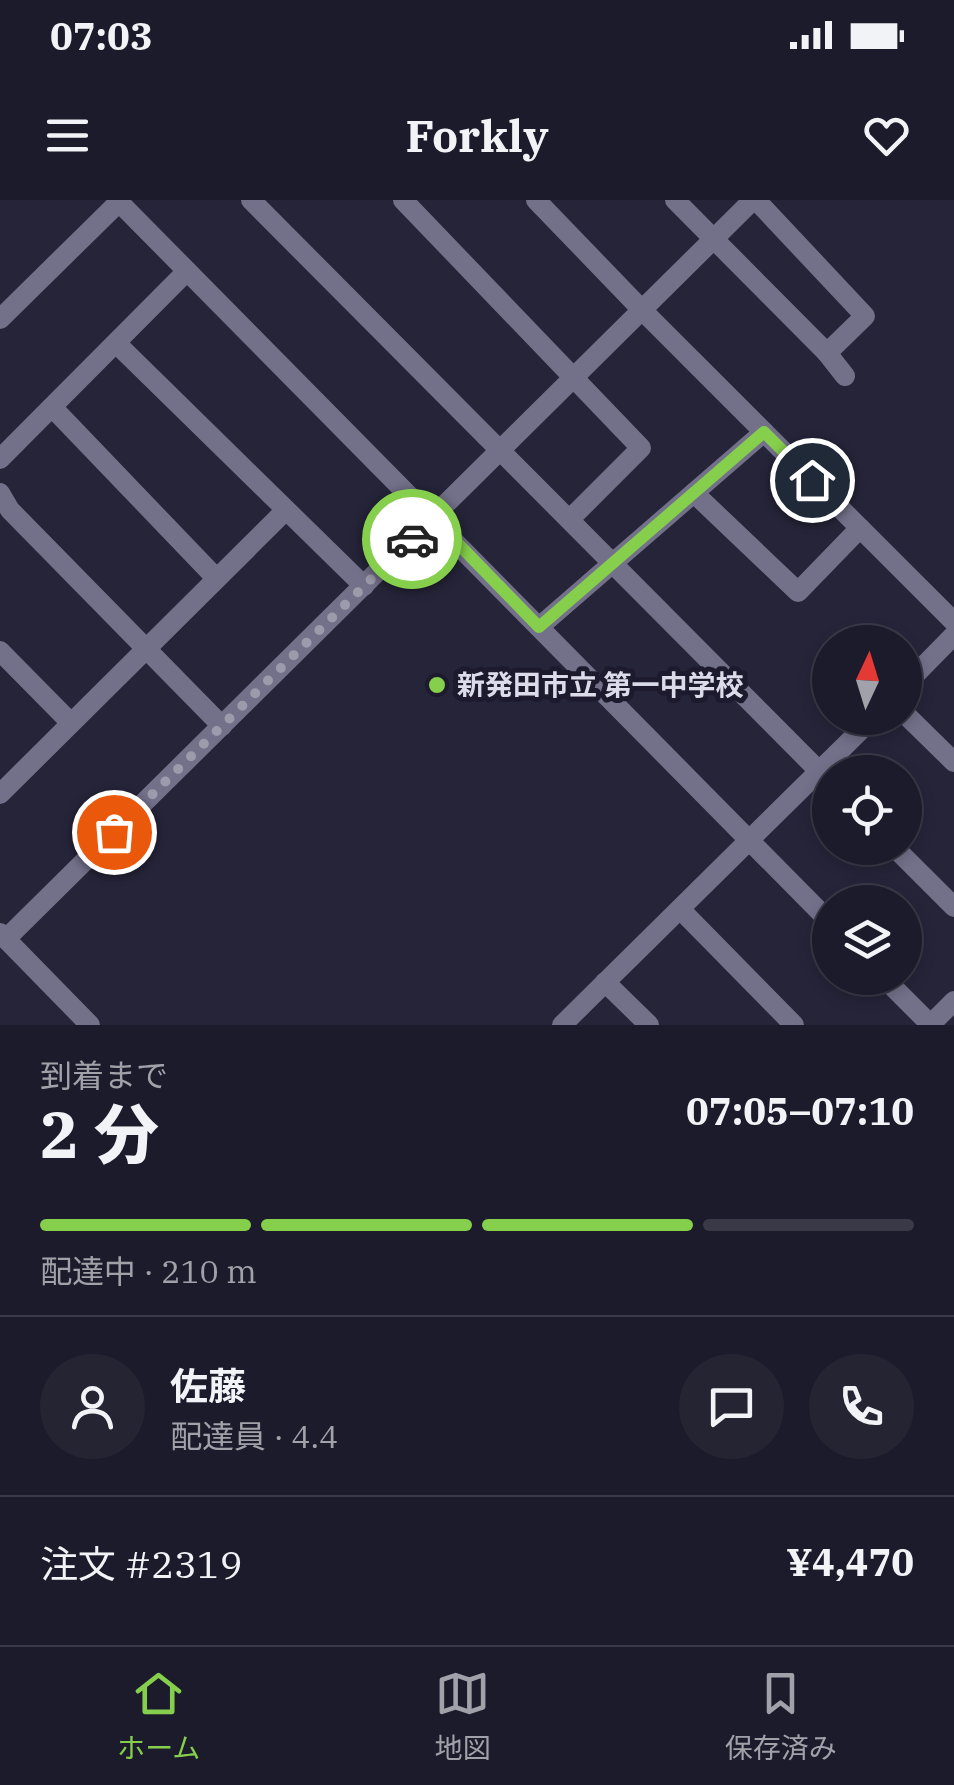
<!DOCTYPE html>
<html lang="ja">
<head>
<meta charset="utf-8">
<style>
	body { margin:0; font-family:"IBM Plex Serif","Noto Sans JP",serif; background:#252433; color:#f1f3f6; height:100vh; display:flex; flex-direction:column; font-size:38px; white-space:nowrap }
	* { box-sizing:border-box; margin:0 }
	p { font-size:32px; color:#a0a1a9 }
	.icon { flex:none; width:55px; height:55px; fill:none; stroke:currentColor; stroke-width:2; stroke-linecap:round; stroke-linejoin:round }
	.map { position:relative; height:825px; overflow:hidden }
	.side { display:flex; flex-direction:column; background:#1c1b2b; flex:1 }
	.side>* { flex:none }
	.needle { width:65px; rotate:4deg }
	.tools { position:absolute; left:812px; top:425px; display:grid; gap:20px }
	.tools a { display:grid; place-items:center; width:110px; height:110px; border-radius:50%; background:#1c1b2b; box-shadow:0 5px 15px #0003,0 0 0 2px #3a3947; font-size:50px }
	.pin { position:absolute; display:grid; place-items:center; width:85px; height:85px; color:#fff; margin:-42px; border:5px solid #fff; border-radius:50%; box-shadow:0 2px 10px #0007 }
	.courier { position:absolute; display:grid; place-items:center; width:100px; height:100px; margin:-50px; border:8px solid #86cf4c; border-radius:50%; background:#fff; color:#222; box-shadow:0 2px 12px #0007 }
	.head em { font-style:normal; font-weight:800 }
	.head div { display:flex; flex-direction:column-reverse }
	.head { display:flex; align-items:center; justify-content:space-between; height:170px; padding:0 40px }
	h1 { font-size:65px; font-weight:800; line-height:75px }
	.bar { display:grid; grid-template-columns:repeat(4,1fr); gap:15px 10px; align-content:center; height:120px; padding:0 40px }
	.bar i { height:12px; border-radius:8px; background:#3a3947 }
	.bar .current { background:#86cf4c }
	.bar p { grid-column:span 4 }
	.line { display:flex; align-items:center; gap:25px; padding:0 40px; border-top:2px solid #3a3947 }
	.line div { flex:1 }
	.round { display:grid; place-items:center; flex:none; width:105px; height:105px; border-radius:52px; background:#252433 }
	.status { display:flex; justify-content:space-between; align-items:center; height:70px; padding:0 50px; background:#1c1b2b; direction:ltr }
	.status svg { height:28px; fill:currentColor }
	header { display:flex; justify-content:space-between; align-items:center; height:130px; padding:0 40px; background:#1c1b2b; font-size:45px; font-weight:800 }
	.tab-bar { display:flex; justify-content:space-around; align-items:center; height:140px; border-top:2px solid #3a3947; background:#1c1b2b; font-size:28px; color:#a0a1a9 }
	.tab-bar a { display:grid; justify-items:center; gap:5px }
	.tab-bar .current { color:#86cf4c }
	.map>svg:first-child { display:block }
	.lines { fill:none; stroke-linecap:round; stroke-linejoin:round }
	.minor { stroke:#73718a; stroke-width:20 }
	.done { stroke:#9c9bab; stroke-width:10; stroke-dasharray:0 18 }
	.route { stroke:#86cf4c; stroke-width:12 }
	.poi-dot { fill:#86cf4c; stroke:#1d1a2e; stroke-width:4 }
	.labels { text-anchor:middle; stroke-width:10; stroke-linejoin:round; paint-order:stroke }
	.poi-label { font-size:28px; font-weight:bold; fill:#dcdbe9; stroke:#1d1a2e; text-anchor:start }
</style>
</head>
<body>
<div class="status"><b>07:03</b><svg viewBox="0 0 49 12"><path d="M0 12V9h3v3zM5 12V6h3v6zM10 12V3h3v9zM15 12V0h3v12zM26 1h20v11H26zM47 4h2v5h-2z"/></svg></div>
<header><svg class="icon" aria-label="menu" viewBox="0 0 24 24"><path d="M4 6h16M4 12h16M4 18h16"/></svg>Forkly<svg class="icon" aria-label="heart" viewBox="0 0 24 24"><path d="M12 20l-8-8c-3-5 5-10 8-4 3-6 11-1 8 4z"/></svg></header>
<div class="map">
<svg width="954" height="825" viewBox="0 0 954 825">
	<rect width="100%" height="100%" fill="#262439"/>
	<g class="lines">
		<g class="minor">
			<polyline points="251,0 830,582"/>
			<polyline points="403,0 641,248 570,319"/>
			<polyline points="536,0 643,111 954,422"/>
			<polyline points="675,0 827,153 845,176"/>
			<polyline points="756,0 865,116 827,153"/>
			<polyline points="119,2 830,722"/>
			<polyline points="0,119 121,0"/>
			<polyline points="116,143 364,386"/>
			<polyline points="52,207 216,378"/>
			<polyline points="0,259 187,71"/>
			<polyline points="0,293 10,310 222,526"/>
			<polyline points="694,293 798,392 860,328"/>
			<polyline points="539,427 764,232"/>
			<polyline points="0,451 71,523"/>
			<polyline points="905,485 954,435"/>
			<polyline points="905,514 954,562"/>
			<polyline points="0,594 286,310"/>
			<polyline points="895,648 954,707"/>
			<polyline points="680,709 794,825"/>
			<polyline points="0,733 90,825"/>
			<polyline points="6,739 753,0"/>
			<polyline points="884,778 931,825"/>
			<polyline points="605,782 649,825"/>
			<polyline points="562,825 873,518"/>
			<polyline points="930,825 954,801"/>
		</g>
	</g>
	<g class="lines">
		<polyline class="done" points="114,632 412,339"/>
		<polyline class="route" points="412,339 433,318 539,427 764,232 812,280"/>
	</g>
	<circle class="poi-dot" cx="437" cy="485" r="10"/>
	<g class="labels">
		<g class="poi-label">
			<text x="457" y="495">新発田市立 第一中学校</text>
		</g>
	</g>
</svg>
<div class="tools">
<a><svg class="needle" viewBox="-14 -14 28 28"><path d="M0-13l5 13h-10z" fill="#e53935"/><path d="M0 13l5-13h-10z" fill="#a0a1a9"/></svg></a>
<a><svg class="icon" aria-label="locate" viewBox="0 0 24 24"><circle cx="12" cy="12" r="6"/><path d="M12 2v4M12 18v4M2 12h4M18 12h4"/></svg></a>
<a><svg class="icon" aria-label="layers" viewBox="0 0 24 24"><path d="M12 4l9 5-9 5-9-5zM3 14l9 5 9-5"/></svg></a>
</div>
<div class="pin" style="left:114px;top:632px;background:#ea580c"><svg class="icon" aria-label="bag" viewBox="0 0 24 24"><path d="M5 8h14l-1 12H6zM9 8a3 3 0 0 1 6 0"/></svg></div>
<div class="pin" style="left:812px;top:280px;background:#1f2937"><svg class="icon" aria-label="home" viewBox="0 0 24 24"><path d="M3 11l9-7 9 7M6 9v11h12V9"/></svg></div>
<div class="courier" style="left:412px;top:339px"><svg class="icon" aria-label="car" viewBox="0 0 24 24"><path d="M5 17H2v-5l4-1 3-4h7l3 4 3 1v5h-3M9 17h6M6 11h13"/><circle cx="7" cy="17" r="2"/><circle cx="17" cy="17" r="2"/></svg></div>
</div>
<section class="side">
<div class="head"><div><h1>2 分</h1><p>到着まで</p></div><em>07:05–07:10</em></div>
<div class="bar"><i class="current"></i><i class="current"></i><i class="current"></i><i></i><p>配達中 · 210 m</p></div>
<div class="line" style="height:180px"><a class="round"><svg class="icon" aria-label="person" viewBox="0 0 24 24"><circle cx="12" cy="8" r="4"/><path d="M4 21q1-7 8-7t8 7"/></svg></a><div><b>佐藤</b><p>配達員 · 4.4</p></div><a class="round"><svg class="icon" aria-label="chat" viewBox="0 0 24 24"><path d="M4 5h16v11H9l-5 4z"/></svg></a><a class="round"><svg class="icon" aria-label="phone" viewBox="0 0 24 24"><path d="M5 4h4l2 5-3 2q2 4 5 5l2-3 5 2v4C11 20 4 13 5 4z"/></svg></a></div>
<div class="line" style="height:130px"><div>注文 #2319</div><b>¥4,470</b></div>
</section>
<nav class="tab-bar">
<a class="current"><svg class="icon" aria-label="home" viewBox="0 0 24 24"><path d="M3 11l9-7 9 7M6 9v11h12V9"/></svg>ホーム</a>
<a><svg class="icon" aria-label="map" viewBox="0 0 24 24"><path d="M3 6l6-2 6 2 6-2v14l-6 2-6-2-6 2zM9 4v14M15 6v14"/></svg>地図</a>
<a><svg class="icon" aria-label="saved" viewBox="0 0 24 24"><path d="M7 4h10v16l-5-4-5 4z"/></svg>保存済み</a>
</nav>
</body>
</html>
